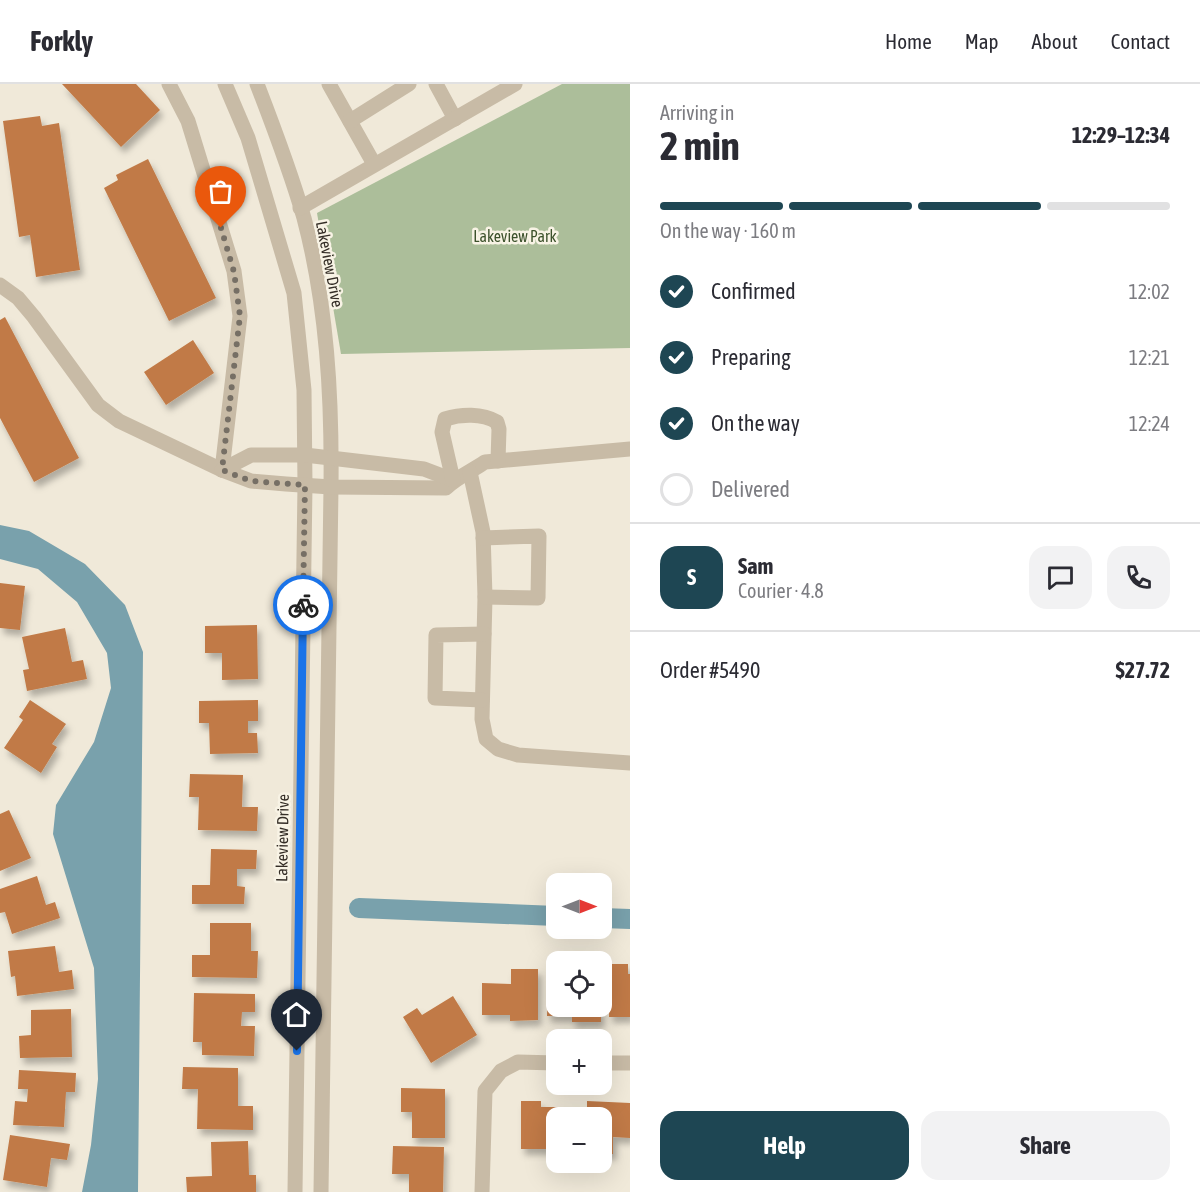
<!DOCTYPE html>
<html lang="en">
<head>
<meta charset="utf-8">
<style>
	body { margin:0; font-family:"Asap Condensed",sans-serif; background:#f2f2f3; color:#2b2b33; height:100vh; display:flex; flex-direction:column; font-size:22px; white-space:nowrap }
	* { box-sizing:border-box; margin:0 }
	p { font-size:20px; color:#7c7c81 }
	.icon { flex:none; width:33px; height:33px; fill:none; stroke:currentColor; stroke-width:2; stroke-linecap:round; stroke-linejoin:round }
	.map { position:relative; flex:1; overflow:hidden }
	.sheet { display:flex; flex-direction:column; background:#fff; width:570px }
	.sheet>* { flex:none }
	.needle { width:39px; rotate:90deg }
	.controls { position:absolute; left:546px; top:789px; display:grid; gap:12px }
	.controls a { display:grid; place-items:center; width:66px; height:66px; border-radius:12px; background:#fff; box-shadow:0 6px 24px #0002; font-size:30px }
	.pin { position:absolute; display:grid; place-items:center; width:51px; height:51px; color:#fff; margin:-62px -26px; border-radius:50% 50% 50% 0; rotate:-45deg; box-shadow:0 0 6px #0007 }
	.pin .icon { rotate:45deg }
	.courier { position:absolute; display:grid; place-items:center; width:60px; height:60px; margin:-30px; border:4px solid #1a73e8; border-radius:50%; background:#fff; color:#222; box-shadow:0 2px 8px #0007 }
	.summary em { font-style:normal; font-weight:700 }
	.summary div { display:flex; flex-direction:column-reverse }
	.summary { display:flex; align-items:center; justify-content:space-between; height:102px; padding:0 30px }
	h1 { font-size:39px; font-weight:700; line-height:45px }
	.bar { display:grid; grid-template-columns:repeat(4,1fr); gap:9px 6px; align-content:center; height:72px; padding:0 30px }
	.bar i { height:8px; border-radius:4px; background:#e1e1e2 }
	.bar .active { background:#1e4653 }
	.bar p { grid-column:span 4 }
	.line { display:flex; align-items:center; gap:15px; padding:0 30px; border-top:2px solid #e1e1e2 }
	.line div { flex:1 }
	.round { display:grid; place-items:center; flex:none; width:63px; height:63px; border-radius:18px; background:#f2f2f3 }
	ol { padding:0 30px; list-style:none }
	li { display:flex; align-items:center; gap:18px; height:66px }
	li p { margin-inline-start:auto }
	li .icon { padding:6px; border-radius:50%; background:#1e4653; color:#fff; stroke-width:4 }
	li:last-child { color:#7c7c81 }
	li i { width:33px; height:33px; border:3px solid #e1e1e2; border-radius:50% }
	.cta { display:flex; gap:12px; margin-top:auto; padding:12px 30px }
	.cta a { flex:1; height:69px; border-radius:18px; background:#1e4653; color:#fff; font-size:24px; font-weight:700; line-height:69px; text-align:center }
	.cta a+a { background:#f2f2f3; color:#2b2b33 }
	header { display:flex; align-items:center; gap:36px; box-sizing:border-box; height:84px; padding:0 30px; background:#fff; border-bottom:2px solid #e1e1e2 }
	header strong { font-size:28px }
	nav { display:flex; gap:33px; margin-inline-start:auto; font-size:21px }
	main { display:flex; flex:1; min-height:0 }
	.map>svg:first-child { display:block }
	.green { fill:#acbe9a }
	.water { fill:#79a1ac }
	.lines { fill:none; stroke-linecap:round; stroke-linejoin:round }
	.canal { stroke:#79a1ac; stroke-width:20 }
	.building { fill:#c17a46; filter:url(#shadow) }
	.minor { stroke:#c8bba6; stroke-width:15 }
	.done { stroke:#766f65; stroke-width:6; stroke-dasharray:0 10.8 }
	.route { stroke:#1a73e8; stroke-width:8 }
	.labels { text-anchor:middle; stroke-width:5; stroke-linejoin:round; paint-order:stroke }
	.park-label { font-size:16px; fill:#3c512b; stroke:#f8f3e5 }
	.street-label { font-size:16px; fill:#342d26; stroke:#f8f3e5 }
</style>
</head>
<body>
<header>
<strong>Forkly</strong>
<nav><a>Home</a><a>Map</a><a>About</a><a>Contact</a></nav>
</header>
<main>
<div class="map">
<svg width="630" height="1108" viewBox="0 0 630 1108">
	<defs>
		<filter id="shadow"><feDropShadow dx="3.5" dy="6" stdDeviation="3" flood-color="#0004"/></filter>
	</defs>
	<rect width="100%" height="100%" fill="#f0e9d9"/>
	<polygon class="green" points="562,0 630,0 630,264 341,270 317,129"/>
	<polygon class="water" points="0,441 29,447 85,480 125,521 143,568 138,1108 82,1108 91,1061 98,995 94,884 53,750 56,721 94,658 111,604 107,569 77,518 38,485 0,475"/>
	<g class="lines">
		<g class="canal">
			<polyline points="359,824 556,832"/>
			<polyline points="602,834 630,835"/>
		</g>
	</g>
	<g class="building">
		<polygon points="62,0 136,0 160,26 121,63"/>
		<polygon points="40,32 42,42 59,39 80,186 36,193 30,151 19,153 3,37"/>
		<polygon points="148,75 216,214 169,237 104,104 118,96 116,91"/>
		<polygon points="5,233 79,374 34,398 0,334 0,236"/>
		<polygon points="193,256 214,289 166,321 144,288"/>
		<polygon points="0,499 25,502 20,546 0,544"/>
		<polygon points="257,541 258,595 222,596 222,569 205,569 205,542"/>
		<polygon points="65,544 72,578 83,576 87,595 27,607 23,586 29,585 22,553"/>
		<polygon points="30,616 66,640 52,660 57,663 41,689 4,664 23,636 19,633"/>
		<polygon points="258,616 258,637 248,637 248,649 257,649 258,669 210,670 209,639 199,639 199,617"/>
		<polygon points="190,690 243,691 242,723 258,723 257,747 198,746 199,713 189,713"/>
		<polygon points="9,726 31,774 0,787 0,730"/>
		<polygon points="211,765 257,766 256,785 237,785 237,802 245,803 244,820 192,820 192,801 210,801"/>
		<polygon points="37,792 46,821 55,818 60,834 12,850 5,828 0,829 0,805"/>
		<polygon points="210,839 251,839 251,867 258,867 257,894 192,893 192,871 210,871"/>
		<polygon points="55,862 59,888 72,886 74,905 17,912 15,892 11,893 8,867"/>
		<polygon points="610,880 628,880 628,890 630,890 630,933 609,933"/>
		<polygon points="511,885 538,885 538,936 510,937 510,931 482,931 482,899 511,900"/>
		<polygon points="548,900 556,900 556,922 601,922 601,938 572,938 572,932 547,932"/>
		<polygon points="194,909 255,910 255,928 242,928 241,942 255,942 254,972 202,971 202,958 193,958"/>
		<polygon points="453,912 477,951 431,979 403,933 417,924 422,931"/>
		<polygon points="71,925 72,973 20,974 19,952 31,951 31,926"/>
		<polygon points="183,983 238,984 238,1022 253,1022 253,1046 197,1045 198,1005 182,1005"/>
		<polygon points="19,986 76,989 75,1008 66,1008 64,1043 13,1041 15,1017 27,1018 28,1005 18,1005"/>
		<polygon points="401,1004 445,1005 445,1054 412,1054 412,1028 401,1028"/>
		<polygon points="521,1017 541,1017 541,1023 575,1023 575,1034 556,1034 556,1065 521,1065"/>
		<polygon points="587,1017 630,1019 630,1054 613,1053 613,1070 602,1070 602,1034 587,1034"/>
		<polygon points="10,1051 70,1060 67,1076 51,1074 47,1103 3,1096"/>
		<polygon points="248,1057 249,1091 256,1091 256,1108 187,1108 186,1093 212,1092 211,1058"/>
		<polygon points="393,1062 444,1063 443,1108 409,1108 409,1090 392,1090"/>
	</g>
	<g class="lines">
		<g class="minor">
			<polyline points="169,0 188,37 234,187 240,232 222,386"/>
			<polyline points="225,0 248,54 294,209 304,306 305,401 295,1108"/>
			<path d="M257 0C274 44 291 89 304 134 327 221 332 313 331 403L321 1108"/>
			<polyline points="329,0 374,80"/>
			<polyline points="436,0 455,35"/>
			<polyline points="350,37 409,0"/>
			<polyline points="300,124 515,0"/>
			<path d="M0 201 18 214 34 233 98 321 119 337 222 386 251 397 286 400 331 403 446 404C457 393 472 387 485 378L630 365"/>
			<polyline points="222,386 251,371 305,371 424,385 453,396"/>
			<polyline points="470,388 483,448 485,513 482,635 486,655 498,665 518,671 630,679"/>
			<path d="M453 396 442 348 445 335C461 330 482 329 497 338L499 345 498 377"/>
			<polyline points="483,454 539,452 538,514 485,513"/>
			<polyline points="482,616 435,614 436,551 484,550"/>
			<polyline points="602,979 630,979"/>
			<polyline points="482,1108 485,1007 501,987 518,978 556,979"/>
		</g>
	</g>
	<g class="lines">
		<polyline class="done" points="221,144 234,188 240,232 222,386 251,397 305,401 303,521"/>
		<polyline class="route" points="297,967 303,521"/>
	</g>
	<g class="labels">
		<g class="park-label">
			<text x="515" y="158">Lakeview Park</text>
		</g>
		<g class="street-label">
			<text transform="translate(330 180) rotate(79)" y="6">Lakeview Drive</text>
			<text transform="translate(282 754) rotate(-89)" y="6">Lakeview Drive</text>
		</g>
	</g>
</svg>
<div class="controls">
<a><svg class="needle" viewBox="-14 -14 28 28"><path d="M0-13l5 13h-10z" fill="#e53935"/><path d="M0 13l5-13h-10z" fill="#7c7c81"/></svg></a>
<a><svg class="icon" aria-label="locate" viewBox="0 0 24 24"><circle cx="12" cy="12" r="6"/><path d="M12 2v4M12 18v4M2 12h4M18 12h4"/></svg></a>
<a>+</a>
<a>−</a>
</div>
<div class="pin" style="left:221px;top:144px;background:#ea580c"><svg class="icon" aria-label="bag" viewBox="0 0 24 24"><path d="M5 8h14l-1 12H6zM9 8a3 3 0 0 1 6 0"/></svg></div>
<div class="pin" style="left:297px;top:967px;background:#1f2937"><svg class="icon" aria-label="home" viewBox="0 0 24 24"><path d="M3 11l9-7 9 7M6 9v11h12V9"/></svg></div>
<div class="courier" style="left:303px;top:521px"><svg class="icon" aria-label="bike" viewBox="0 0 24 24"><circle cx="6" cy="16" r="4"/><circle cx="18" cy="16" r="4"/><path d="M6 16l4-8h5l3 8M10 8l3 8H6M13 5h3"/></svg></div>
</div>
<section class="sheet">
<div class="summary"><div><h1>2 min</h1><p>Arriving in</p></div><em>12:29–12:34</em></div>
<div class="bar"><i class="active"></i><i class="active"></i><i class="active"></i><i></i><p>On the way · 160 m</p></div>
<ol>
<li><svg class="icon" aria-label="check" viewBox="0 0 24 24"><path d="M5 12l5 5 9-10"/></svg>Confirmed<p>12:02</p></li>
<li><svg class="icon" aria-label="check" viewBox="0 0 24 24"><path d="M5 12l5 5 9-10"/></svg>Preparing<p>12:21</p></li>
<li><svg class="icon" aria-label="check" viewBox="0 0 24 24"><path d="M5 12l5 5 9-10"/></svg>On the way<p>12:24</p></li>
<li><i></i>Delivered</li>
</ol>
<div class="line" style="height:108px"><b class="round" style="background:#1e4653;color:#fff">S</b><div><b>Sam</b><p>Courier · 4.8</p></div><a class="round"><svg class="icon" aria-label="chat" viewBox="0 0 24 24"><path d="M4 5h16v11H9l-5 4z"/></svg></a><a class="round"><svg class="icon" aria-label="phone" viewBox="0 0 24 24"><path d="M5 4h4l2 5-3 2q2 4 5 5l2-3 5 2v4C11 20 4 13 5 4z"/></svg></a></div>
<div class="line" style="height:78px"><div>Order #5490</div><b>$27.72</b></div>
<div class="cta"><a>Help</a><a>Share</a></div>
</section>
</main>
</body>
</html>
